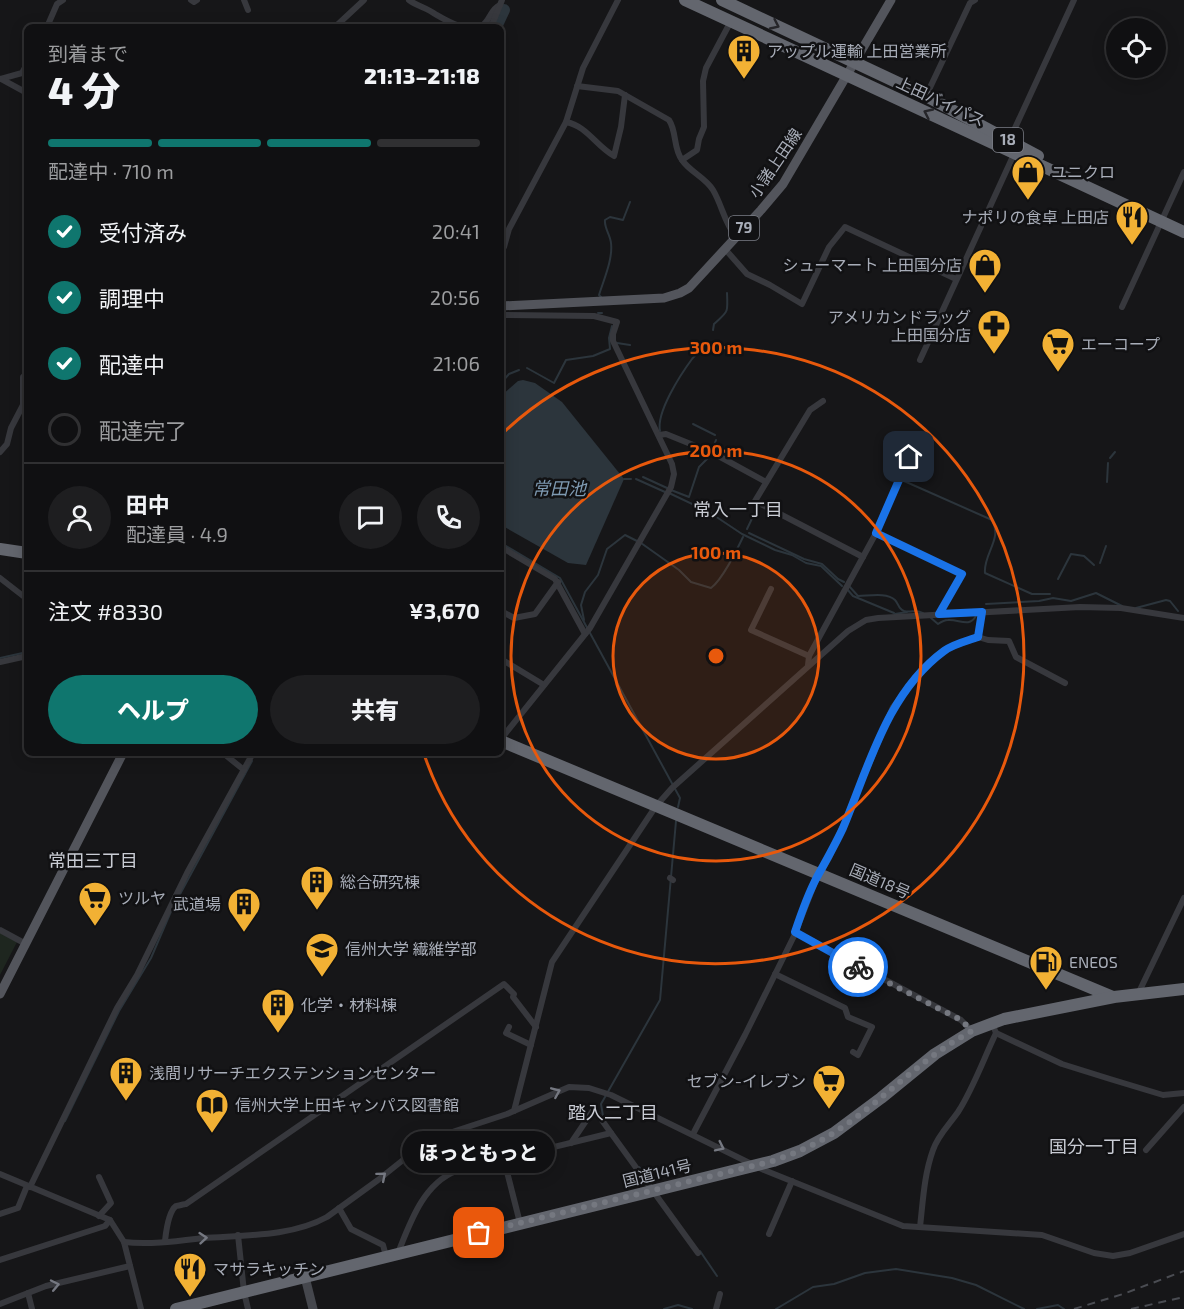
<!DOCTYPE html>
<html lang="ja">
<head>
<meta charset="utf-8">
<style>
	body { margin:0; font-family:"Exo 2","Noto Sans JP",sans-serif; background:#1e1e20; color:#f1f3f6; height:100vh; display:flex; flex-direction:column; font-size:22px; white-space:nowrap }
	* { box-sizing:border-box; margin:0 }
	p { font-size:20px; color:#9c9d9f }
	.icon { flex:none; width:33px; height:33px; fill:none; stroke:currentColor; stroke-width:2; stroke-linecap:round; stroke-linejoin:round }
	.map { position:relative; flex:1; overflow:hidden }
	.details { position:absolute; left:24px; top:24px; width:480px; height:732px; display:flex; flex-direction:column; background:#101012; border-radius:9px; box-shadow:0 3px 15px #0003,0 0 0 2px #303032 }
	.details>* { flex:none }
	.fabs { position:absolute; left:1106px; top:18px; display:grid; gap:12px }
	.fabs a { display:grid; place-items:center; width:60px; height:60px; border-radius:50%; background:#101012; box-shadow:0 3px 15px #0003,0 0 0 2px #303032; font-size:30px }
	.pin { position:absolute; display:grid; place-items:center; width:51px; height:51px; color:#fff; margin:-26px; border-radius:12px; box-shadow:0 3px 9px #0006 }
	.courier { position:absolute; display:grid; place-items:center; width:60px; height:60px; margin:-30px; border:4px solid #1a73e8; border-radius:50%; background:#fff; color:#222; box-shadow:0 2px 8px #0007 }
	.bubble { position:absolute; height:42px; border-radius:21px; background:#101012; box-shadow:0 3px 15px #0003,0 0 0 2px #303032; font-size:20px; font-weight:800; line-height:42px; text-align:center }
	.headline em { font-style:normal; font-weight:800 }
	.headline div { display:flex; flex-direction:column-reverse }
	.headline { display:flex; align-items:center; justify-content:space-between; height:102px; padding:0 24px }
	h1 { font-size:39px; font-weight:800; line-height:45px }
	.bar { display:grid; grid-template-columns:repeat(4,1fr); gap:9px 6px; align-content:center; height:72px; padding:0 24px }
	.bar i { height:8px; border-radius:4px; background:#303032 }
	.bar .current { background:#0f766e }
	.bar p { grid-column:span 4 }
	.line { display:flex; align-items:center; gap:15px; padding:0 24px; border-top:2px solid #303032 }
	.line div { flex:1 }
	.round { display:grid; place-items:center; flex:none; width:63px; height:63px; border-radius:32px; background:#1e1e20 }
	ol { padding:0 24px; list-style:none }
	li { display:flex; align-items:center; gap:18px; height:66px }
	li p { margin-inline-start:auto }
	li .icon { padding:6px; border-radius:50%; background:#0f766e; color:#fff; stroke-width:4 }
	li:last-child { color:#9c9d9f }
	li i { width:33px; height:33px; border:3px solid #303032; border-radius:50% }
	.button { display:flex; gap:12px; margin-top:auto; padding:12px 24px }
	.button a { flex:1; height:69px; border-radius:36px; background:#0f766e; color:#fff; font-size:24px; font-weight:800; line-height:69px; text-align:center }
	.button a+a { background:#1e1e20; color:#f1f3f6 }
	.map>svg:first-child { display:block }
	.green { fill:#1e261f }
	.water { fill:#2c353c }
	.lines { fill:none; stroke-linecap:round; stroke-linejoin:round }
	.stream { stroke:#2c353c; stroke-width:2 }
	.river { stroke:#2c353c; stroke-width:12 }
	.street { stroke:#37383d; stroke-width:6 }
	.secondary { stroke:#45474d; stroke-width:9 }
	.primary { stroke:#53555c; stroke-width:9 }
	.highway { stroke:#63666e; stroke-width:12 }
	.rail { stroke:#4a4c52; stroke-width:2; stroke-dasharray:8 6; stroke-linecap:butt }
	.oneway { stroke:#26262a }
	.oneway2 { stroke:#757881 }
	.done { stroke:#757880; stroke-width:6; stroke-dasharray:0 10.8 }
	.route { stroke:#1a73e8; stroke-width:8 }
	.ring { fill:none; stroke:#e8590c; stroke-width:3 }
	.labels { text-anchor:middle; stroke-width:5; stroke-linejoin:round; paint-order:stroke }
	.shield { fill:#111113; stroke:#7b7e86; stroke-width:1.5 }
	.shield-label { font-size:15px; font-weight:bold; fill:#a8adb8 }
	.poi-label { font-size:16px; fill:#a8adb8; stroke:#111113; text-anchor:start }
	.street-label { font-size:16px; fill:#a8adb8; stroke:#111113 }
	.water-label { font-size:18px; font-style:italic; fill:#7f9bb3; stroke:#111113 }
	.neighbourhood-label { font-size:18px; fill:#c9ccd4; stroke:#111113 }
	.centre { fill:#e8590c; stroke:#111113; stroke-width:3 }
	.ring-label { font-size:18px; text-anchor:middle; font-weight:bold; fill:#e8590c; stroke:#111113; stroke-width:5; stroke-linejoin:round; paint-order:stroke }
</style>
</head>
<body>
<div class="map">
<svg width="1184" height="1309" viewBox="0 0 1184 1309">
	<rect width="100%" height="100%" fill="#161618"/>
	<polygon class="green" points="0,933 17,942 0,975"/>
	<polygon class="water" points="523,380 535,383 562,402 624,479 586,565 568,563 501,525 501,396 518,381"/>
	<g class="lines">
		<g class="stream">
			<path d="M602 298 599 295C604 279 613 259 611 243 610 234 604 228 605 220L610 217 623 220 630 202"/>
			<polyline points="598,313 602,313"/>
			<path d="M713 330 714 324C728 311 728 314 727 293"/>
			<polyline points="617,343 630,345"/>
			<polyline points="527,368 554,383 566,360 593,356 610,349 609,338 612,326"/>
			<polyline points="501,383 509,374 519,370"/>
			<polyline points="693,424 715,435"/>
			<path d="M660 431C656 412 681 374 692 359 697 353 704 348 709 342"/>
			<polyline points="712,450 716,440"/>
			<polyline points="1110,458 1115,452"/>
			<polyline points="890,471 898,478"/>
			<polyline points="643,477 667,488"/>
			<polyline points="624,479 631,479"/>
			<polyline points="636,479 665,492"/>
			<path d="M904 481 992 520C1003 539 983 554 985 573L1032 594H1050"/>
			<polyline points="1107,482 1108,463"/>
			<polyline points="671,490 689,497 699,467 709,457"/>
			<polyline points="669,493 709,512 742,534 775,550 792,555 806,563 821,566 842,586"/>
			<polyline points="747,529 757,508"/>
			<polyline points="749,533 804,559 822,564 838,579 844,582"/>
			<polyline points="501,543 560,578 680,798 678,807"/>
			<path d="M641 543 679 570 691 582 711 588C722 580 737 550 743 537"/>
			<polyline points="1100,563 1106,546"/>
			<polyline points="1058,579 1071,554 1084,556 1094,565"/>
			<path d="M849 586 858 596C868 596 887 592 895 600 899 604 898 609 904 611 911 613 916 609 923 613"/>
			<polyline points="847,589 853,596 894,613"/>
			<polyline points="986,604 1039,601 1053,598 1071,601 1096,593 1122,606"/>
			<polyline points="1136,608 1166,600 1170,601 1178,611"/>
			<polyline points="895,614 907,612"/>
			<path d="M931 618 938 624C941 622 944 620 948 620 959 619 969 628 976 616"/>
			<polyline points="584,620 581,605 585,592 598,575 607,549 625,535 637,541"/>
			<polyline points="0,658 27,652"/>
			<polyline points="179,896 252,761"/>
			<polyline points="603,1116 601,1104 660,1000 676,821"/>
			<polyline points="65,1121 119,1011 151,958 172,909"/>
			<polyline points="639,1167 648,1178"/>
			<polyline points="700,1251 717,1276"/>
			<polyline points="664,1309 678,1305 692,1309"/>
			<polyline points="776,1309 813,1287 834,1284 865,1273 896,1269 952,1278 976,1285 1024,1309"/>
			<polyline points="1037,1309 1058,1305 1064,1309"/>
		</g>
		<polyline class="river" points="496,27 504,10"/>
		<g class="street">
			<polyline points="191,0 194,2 197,0"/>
			<polyline points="244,0 248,10"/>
			<path d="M409 0C417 6 427 8 435 14 447 21 465 32 481 26 490 22 490 9 500 5"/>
			<polyline points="47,27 57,4 63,0"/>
			<polyline points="335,27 364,0"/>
			<polyline points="491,27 502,0"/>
			<polyline points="0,79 22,73 27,64"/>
			<polyline points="1,79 27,93"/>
			<path d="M577 86 618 91 669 120C677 132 673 148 682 160 690 172 705 177 713 190 722 205 724 222 736 237"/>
			<polyline points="926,96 970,3 975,0"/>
			<path d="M566 122C587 126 596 146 614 156L621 127 625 95"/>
			<polyline points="1009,141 1074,0"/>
			<polyline points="682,160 697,150 699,139 704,127 703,81 706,68 731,21"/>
			<polyline points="504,247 509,229 566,122 583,68 618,0"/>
			<polyline points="725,249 747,274 770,285 802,304 829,247 845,227 956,279"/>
			<polyline points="1122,307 1184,172"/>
			<polyline points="501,315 594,316 617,322 613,334 613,341 672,464 674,474 671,487 590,628 501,739"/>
			<polyline points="920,360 1014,154"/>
			<polyline points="823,401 810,410 755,501 863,557"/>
			<polyline points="659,435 666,434 713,453 766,482"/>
			<polyline points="0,452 7,444 11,428 23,405 23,377 27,374"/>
			<polyline points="876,533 962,574 939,614"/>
			<polyline points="501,547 555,579 585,634"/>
			<polyline points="0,578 27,599"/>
			<polyline points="771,589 751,630 809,656"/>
			<polyline points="501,611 514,618 535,614 558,582"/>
			<polyline points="978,637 988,640 1009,641 1016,657 1065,683"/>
			<polyline points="501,659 544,685"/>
			<polyline points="0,662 27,656"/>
			<polyline points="808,665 809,656 876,533 915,442"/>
			<polyline points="223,753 244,770"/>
			<polyline points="670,878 673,880"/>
			<polyline points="0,930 26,944"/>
			<polyline points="795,932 961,1020 972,1031"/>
			<polyline points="775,974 845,1008 848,1017 872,1027 858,1055 853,1052"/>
			<polyline points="1138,994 1184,898"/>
			<polyline points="509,1027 506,1033 531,1045"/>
			<polyline points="996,1033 1062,1064 1110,1079 1163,1095 1184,1093"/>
			<polyline points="514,1111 552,962 656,806 672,788 848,631 866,620 878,618 1080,607 1121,608 1184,618"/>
			<polyline points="693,1134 745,1035 794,936 816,880 829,858 842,828 893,707 924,668 946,649 978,637 982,612"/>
			<polyline points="571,1143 594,1109 611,1133"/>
			<polyline points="1146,1150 1184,1107"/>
			<polyline points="504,1160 520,1223"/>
			<polyline points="0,1174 110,1220 124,1242 141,1309"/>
			<polyline points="30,1187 117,1008 137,975 187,873 253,753"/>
			<polyline points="339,1208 351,1229 383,1245 386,1256"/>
			<polyline points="0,1214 18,1208 27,1186"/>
			<polyline points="99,1216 111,1203 99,1177"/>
			<path d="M920 1227C923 1201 924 1175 933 1150 938 1135 949 1125 958 1112 973 1089 984 1058 996 1033L992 1023"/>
			<polyline points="769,1234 792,1181"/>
			<polyline points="238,1235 244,1292 248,1309"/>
			<path d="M165 1241C166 1232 168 1212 176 1206 177 1206 185 1204 186 1204L504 984 514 994 513 997 536 1027"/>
			<path d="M124 1242C149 1245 178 1241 203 1238 243 1235 291 1237 327 1217L378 1180 418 1148 437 1137 507 1114 569 1087 589 1088 611 1095 764 1170 903 1226 1042 1235 1094 1253 1113 1256 1130 1253 1184 1234"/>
			<path d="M398 1253C410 1223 423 1184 456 1171L611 1133 698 1253"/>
			<polyline points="0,1260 105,1226 110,1220"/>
			<polyline points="28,1293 32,1309"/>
			<polyline points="0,1304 46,1286 130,1266"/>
			<polyline points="716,1309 720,1294"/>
		</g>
		<polyline class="secondary" points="305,1277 313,1309"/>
		<g class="primary">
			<polyline points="501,306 664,298 680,293 689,288 761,210 783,184 891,0"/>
			<polyline points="0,994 123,753"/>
		</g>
		<g class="highway">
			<polyline points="685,0 1184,232"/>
			<polyline points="722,0 926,96 1038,156"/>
			<polyline points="0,549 27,553"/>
			<polyline points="501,741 1113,997"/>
			<polyline points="176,1309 773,1161 800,1151 834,1133 881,1098 935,1054 972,1031 1004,1019 1114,997 1184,989"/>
		</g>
		<g class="rail">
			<polyline points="1074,1309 1123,1294 1184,1271"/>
			<polyline points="1131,1309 1184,1297"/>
		</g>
	</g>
	<defs><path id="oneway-chevron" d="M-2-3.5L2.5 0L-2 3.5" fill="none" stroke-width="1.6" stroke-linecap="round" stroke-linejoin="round" transform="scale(1.5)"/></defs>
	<g class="oneway">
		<use href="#oneway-chevron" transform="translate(775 25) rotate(25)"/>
		<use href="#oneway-chevron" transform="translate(928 113) rotate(-155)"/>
	</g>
	<g class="oneway2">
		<use href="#oneway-chevron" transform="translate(556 1092) rotate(-23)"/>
		<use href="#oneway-chevron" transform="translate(720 1147) rotate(26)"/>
		<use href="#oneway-chevron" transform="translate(382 1176) rotate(-40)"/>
		<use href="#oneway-chevron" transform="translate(203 1238) rotate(-5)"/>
		<use href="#oneway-chevron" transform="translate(55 1285) rotate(-12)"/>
	</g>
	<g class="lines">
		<path class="done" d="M479 1233 773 1161C795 1153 816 1145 835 1132 883 1101 921 1058 972 1031L961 1020 858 967"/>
		<path class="route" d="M858 967 795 932C801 914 808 894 817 877 826 861 835 845 843 828 869 766 887 693 944 651 953 644 967 641 978 637L982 612 939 614 962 574 876 533 909 457"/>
	</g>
	<circle cx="716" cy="656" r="103" fill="#e8590c" fill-opacity=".12"/>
	<g class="ring">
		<circle cx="716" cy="656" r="103"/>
		<circle cx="716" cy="656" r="205"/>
		<path d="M502 434A308 308 0 1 1 424 754"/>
	</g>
	<defs>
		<g id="building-pin" transform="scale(1.725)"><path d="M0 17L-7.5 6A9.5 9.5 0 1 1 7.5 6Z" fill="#f2b134" stroke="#111113"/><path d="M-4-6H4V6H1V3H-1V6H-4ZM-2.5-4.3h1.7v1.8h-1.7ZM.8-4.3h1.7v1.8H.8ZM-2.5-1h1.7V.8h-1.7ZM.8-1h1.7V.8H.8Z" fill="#111"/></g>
		<g id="shop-pin" transform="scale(1.725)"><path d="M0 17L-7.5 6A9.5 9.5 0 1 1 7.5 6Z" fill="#f2b134" stroke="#111113"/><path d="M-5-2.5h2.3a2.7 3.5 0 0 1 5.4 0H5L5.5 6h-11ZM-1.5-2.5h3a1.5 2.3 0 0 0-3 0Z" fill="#111"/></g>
		<g id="restaurant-pin" transform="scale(1.725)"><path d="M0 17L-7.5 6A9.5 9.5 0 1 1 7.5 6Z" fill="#f2b134" stroke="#111113"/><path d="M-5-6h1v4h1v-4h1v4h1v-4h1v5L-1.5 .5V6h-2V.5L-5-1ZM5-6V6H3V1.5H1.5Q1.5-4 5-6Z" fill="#111"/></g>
		<g id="pharmacy-pin" transform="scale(1.725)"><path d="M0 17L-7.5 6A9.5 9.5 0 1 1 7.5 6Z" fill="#f2b134" stroke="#111113"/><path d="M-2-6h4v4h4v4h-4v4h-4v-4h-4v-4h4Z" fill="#111"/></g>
		<g id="supermarket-pin" transform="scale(1.725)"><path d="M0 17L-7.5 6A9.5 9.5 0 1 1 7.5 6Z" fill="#f2b134" stroke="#111113"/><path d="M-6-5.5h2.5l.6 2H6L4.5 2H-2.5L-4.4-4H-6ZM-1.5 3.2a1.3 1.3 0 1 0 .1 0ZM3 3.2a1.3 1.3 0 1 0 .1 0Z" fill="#111"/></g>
		<g id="university-pin" transform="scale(1.725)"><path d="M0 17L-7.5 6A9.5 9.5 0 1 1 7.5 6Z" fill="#f2b134" stroke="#111113"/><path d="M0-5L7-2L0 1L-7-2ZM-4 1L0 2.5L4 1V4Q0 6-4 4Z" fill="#111"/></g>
		<g id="fuel-pin" transform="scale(1.725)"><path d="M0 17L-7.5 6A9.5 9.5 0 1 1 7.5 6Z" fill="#f2b134" stroke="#111113"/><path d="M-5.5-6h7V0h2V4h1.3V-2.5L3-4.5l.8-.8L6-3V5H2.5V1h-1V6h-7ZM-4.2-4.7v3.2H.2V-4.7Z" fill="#111"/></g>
		<g id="library-pin" transform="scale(1.725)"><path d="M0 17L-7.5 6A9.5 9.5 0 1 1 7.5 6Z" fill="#f2b134" stroke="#111113"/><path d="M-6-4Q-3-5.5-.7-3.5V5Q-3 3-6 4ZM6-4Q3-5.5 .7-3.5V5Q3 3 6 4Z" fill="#111"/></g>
	</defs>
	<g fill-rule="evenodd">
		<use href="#building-pin" x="744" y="51"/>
		<use href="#shop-pin" x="1028" y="172"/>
		<use href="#restaurant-pin" x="1132" y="217"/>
		<use href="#shop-pin" x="985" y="265"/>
		<use href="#pharmacy-pin" x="994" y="326"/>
		<use href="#supermarket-pin" x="1058" y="344"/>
		<use href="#building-pin" x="317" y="882"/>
		<use href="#supermarket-pin" x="95" y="898"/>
		<use href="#building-pin" x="244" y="904"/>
		<use href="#university-pin" x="322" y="949"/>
		<use href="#fuel-pin" x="1046" y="962"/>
		<use href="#building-pin" x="278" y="1005"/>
		<use href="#building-pin" x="126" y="1073"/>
		<use href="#supermarket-pin" x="829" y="1081"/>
		<use href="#library-pin" x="212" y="1105"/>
		<use href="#restaurant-pin" x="190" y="1269"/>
	</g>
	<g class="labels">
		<g class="shield">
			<rect x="993" y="128" width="30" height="24" rx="4.5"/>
			<rect x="729" y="216" width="30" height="24" rx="4.5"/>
		</g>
		<g class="shield-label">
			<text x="1008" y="145">18</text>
			<text x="744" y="233">79</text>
		</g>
		<g class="poi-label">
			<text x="767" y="57">アップル運輸 上田営業所</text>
			<text x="1051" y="178">ユニクロ</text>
			<text x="1109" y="223" text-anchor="end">ナポリの食卓 上田店</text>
			<text x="962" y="271" text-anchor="end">シューマート 上田国分店</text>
			<text x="971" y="323" text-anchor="end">アメリカンドラッグ<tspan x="971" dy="18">上田国分店</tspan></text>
			<text x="1081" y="350">エーコープ</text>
			<text x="340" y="888">総合研究棟</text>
			<text x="118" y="904">ツルヤ</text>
			<text x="221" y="910" text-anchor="end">武道場</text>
			<text x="345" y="955">信州大学 繊維学部</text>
			<text x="1069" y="968">ENEOS</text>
			<text x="301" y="1011">化学・材料棟</text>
			<text x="149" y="1079">浅間リサーチエクステンションセンター</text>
			<text x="806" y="1087" text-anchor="end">セブン-イレブン</text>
			<text x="235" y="1111">信州大学上田キャンパス図書館</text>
			<text x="213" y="1275">マサラキッチン</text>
		</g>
		<g class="street-label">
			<text transform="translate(941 101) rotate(25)" y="6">上田バイパス</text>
			<text transform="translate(775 163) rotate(-56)" y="6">小諸上田線</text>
			<text transform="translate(880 881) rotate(23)" y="6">国道18号</text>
			<text transform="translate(657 1173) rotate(-14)" y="6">国道141号</text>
		</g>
		<g class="water-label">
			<text x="559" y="495">常田池</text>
		</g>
		<g class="neighbourhood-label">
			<text x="738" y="516">常入一丁目</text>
			<text x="93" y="867">常田三丁目</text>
			<text x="613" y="1119">踏入二丁目</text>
			<text x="1094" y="1153">国分一丁目</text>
		</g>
	</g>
	<circle cx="716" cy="656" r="9" class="centre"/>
	<g class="ring-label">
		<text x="716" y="354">300 m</text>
		<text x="716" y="457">200 m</text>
		<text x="716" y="559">100 m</text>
	</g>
</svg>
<div class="fabs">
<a><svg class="icon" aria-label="locate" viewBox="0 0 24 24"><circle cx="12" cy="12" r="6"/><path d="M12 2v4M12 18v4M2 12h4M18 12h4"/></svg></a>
</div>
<div class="pin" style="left:479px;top:1233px;background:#ea580c"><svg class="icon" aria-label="bag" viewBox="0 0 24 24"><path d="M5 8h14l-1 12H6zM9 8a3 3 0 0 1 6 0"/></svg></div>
<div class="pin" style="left:909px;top:457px;background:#1f2937"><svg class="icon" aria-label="home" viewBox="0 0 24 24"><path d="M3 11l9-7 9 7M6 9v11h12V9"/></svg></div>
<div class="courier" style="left:858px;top:967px"><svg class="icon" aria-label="bike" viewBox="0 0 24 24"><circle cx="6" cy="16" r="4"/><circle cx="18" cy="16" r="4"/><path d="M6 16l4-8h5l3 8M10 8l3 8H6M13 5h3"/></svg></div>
<div class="bubble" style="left:402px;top:1131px;width:153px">ほっともっと</div>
<section class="details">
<div class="headline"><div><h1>4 分</h1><p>到着まで</p></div><em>21:13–21:18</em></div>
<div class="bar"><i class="current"></i><i class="current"></i><i class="current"></i><i></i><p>配達中 · 710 m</p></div>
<ol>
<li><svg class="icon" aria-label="check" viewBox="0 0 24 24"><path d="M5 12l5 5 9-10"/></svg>受付済み<p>20:41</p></li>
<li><svg class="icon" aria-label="check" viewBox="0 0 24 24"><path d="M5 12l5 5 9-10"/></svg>調理中<p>20:56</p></li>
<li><svg class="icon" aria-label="check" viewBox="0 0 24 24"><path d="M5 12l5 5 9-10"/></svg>配達中<p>21:06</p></li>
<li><i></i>配達完了</li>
</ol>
<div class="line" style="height:108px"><a class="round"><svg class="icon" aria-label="person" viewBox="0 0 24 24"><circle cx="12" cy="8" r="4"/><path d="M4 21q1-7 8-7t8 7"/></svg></a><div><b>田中</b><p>配達員 · 4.9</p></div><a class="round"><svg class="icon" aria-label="chat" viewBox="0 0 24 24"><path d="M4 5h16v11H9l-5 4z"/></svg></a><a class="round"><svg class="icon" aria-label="phone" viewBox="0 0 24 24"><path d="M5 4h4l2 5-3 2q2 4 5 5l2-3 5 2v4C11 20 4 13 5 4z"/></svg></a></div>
<div class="line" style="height:78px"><div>注文 #8330</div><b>¥3,670</b></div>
<div class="button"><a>ヘルプ</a><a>共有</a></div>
</section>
</div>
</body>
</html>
